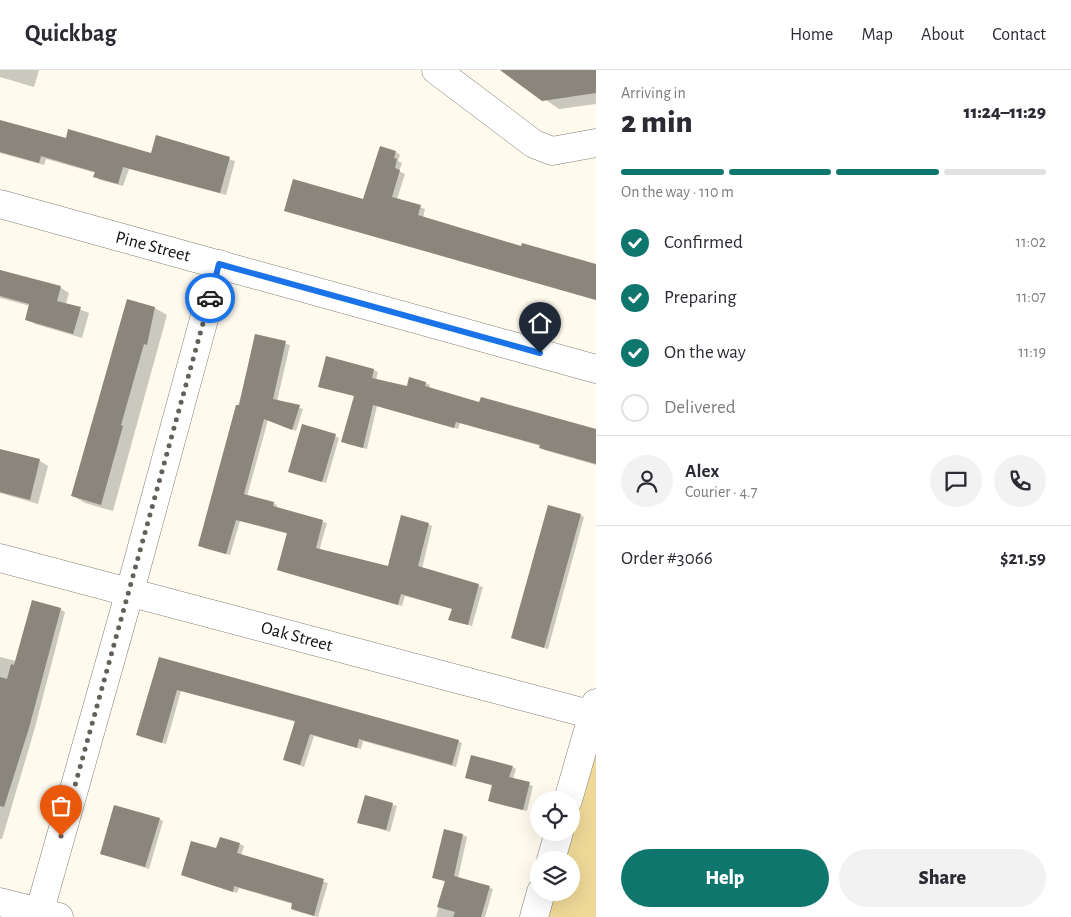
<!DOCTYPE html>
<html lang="en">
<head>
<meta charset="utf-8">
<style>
	body { margin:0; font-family:"Alegreya Sans",sans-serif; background:#f2f2f3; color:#2b2b33; height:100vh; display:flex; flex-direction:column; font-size:19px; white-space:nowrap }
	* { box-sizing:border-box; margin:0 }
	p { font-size:16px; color:#7c7c81 }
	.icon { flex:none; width:28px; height:28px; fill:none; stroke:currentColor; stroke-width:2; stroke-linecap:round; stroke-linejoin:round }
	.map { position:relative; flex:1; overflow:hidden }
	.drawer { display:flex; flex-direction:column; background:#fff; width:475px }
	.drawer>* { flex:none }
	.fabs { position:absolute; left:530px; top:721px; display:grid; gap:10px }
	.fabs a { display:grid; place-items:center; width:50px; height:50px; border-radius:50%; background:#fff; box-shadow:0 5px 20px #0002; font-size:25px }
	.pin { position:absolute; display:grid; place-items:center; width:42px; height:42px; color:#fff; margin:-51px -21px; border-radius:50% 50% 50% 0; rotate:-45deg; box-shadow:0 0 5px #0007 }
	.pin .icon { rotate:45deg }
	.courier { position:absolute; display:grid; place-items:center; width:50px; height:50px; margin:-25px; border:4px solid #1a73e8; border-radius:50%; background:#fff; color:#222; box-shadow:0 1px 6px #0007 }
	.head em { font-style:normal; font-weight:800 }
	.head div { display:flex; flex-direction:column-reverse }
	.head { display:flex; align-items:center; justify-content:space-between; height:85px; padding:0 25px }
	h1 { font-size:32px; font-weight:800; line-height:38px }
	.bar { display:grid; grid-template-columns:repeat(4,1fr); gap:8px 5px; align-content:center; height:60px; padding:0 25px }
	.bar i { height:6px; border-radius:4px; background:#e1e1e2 }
	.bar .active { background:#0f766e }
	.bar p { grid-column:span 4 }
	.line { display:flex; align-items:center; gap:12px; padding:0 25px; border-top:1px solid #e1e1e2 }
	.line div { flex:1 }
	.round { display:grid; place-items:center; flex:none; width:52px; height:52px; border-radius:26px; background:#f2f2f3 }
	ol { padding:0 25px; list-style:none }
	li { display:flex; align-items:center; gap:15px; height:55px }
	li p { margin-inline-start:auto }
	li .icon { padding:5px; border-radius:50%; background:#0f766e; color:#fff; stroke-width:4 }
	li:last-child { color:#7c7c81 }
	li i { width:28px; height:28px; border:2px solid #e1e1e2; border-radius:50% }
	.button { display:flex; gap:10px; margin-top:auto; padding:10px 25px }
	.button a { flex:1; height:58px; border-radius:30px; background:#0f766e; color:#fff; font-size:20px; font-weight:800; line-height:58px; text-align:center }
	.button a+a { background:#f2f2f3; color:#2b2b33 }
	header { display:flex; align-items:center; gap:30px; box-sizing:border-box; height:70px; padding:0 25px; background:#fff; border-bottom:1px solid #e1e1e2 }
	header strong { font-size:24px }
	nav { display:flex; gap:28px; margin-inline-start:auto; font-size:18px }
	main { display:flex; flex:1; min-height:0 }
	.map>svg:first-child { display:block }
	.green { fill:#efd998 }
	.shadow { fill:#0003 }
	.building { fill:#8a867b }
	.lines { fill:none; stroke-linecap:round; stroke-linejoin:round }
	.minor-casing { stroke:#827e74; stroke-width:29 }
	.minor { stroke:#fff; stroke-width:28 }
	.done { stroke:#64615a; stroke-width:5; stroke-dasharray:0 9 }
	.route { stroke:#1a73e8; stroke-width:6 }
	.labels { text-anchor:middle; stroke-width:4.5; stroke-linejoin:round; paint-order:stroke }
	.street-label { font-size:18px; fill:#110f0b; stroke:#fff }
</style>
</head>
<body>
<header>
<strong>Quickbag</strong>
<nav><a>Home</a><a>Map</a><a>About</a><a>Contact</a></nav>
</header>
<main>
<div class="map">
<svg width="596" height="847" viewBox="0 0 596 847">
	<rect width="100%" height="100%" fill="#fefaee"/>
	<polygon class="green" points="596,633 596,847 534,847 541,823 571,822 571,790 551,790 571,762 571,730"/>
	<g class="shadow">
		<polygon points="0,0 39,0 34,17 0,7"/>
		<polygon points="502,0 596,0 596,34 559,39"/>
		<polygon points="0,51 66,70 152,84 156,67 235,91 226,125 129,99 123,116 100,110 95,106 96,103 46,89 44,95 0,83"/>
		<polygon points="396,82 400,85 398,91 402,93 399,101 405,104 397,129 425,139 423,148 522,178 596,230 285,140 363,130"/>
		<polygon points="0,200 61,218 69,223 66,234 89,243 82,268 35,254 26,249 30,236 0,228"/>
		<polygon points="128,231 155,238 167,245 113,441 85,433 73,426"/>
		<polygon points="256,265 290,275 277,331 303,339 296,361 268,350 247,426 273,433 277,435 276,438 327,453 319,481 389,497 428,454 432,456 422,499 483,517 472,556 454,551 453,539 405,526 402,536 283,502 279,500 288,464 240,451 230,485 203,478"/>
		<polygon points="327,288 374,300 378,302 376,310 408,317 410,308 426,313 430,315 429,319 480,334 596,360 596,395 544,380 541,376 460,353 458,359 377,336 367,379 347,374 343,371 355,326 324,318"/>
		<polygon points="335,366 339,368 326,413 294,403"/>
		<polygon points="0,380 40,391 48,396 38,434 0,423"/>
		<polygon points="580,445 584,447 548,579 517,570 513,568"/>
		<polygon points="60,539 65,542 34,661 2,769 0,769 0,587 16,591"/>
		<polygon points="160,589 458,671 462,673 456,697 363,671 361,679 314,666 304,697 284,689 296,652 181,621 166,674 141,667 137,664"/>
		<polygon points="512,697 516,699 513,709 533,716 527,741 494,733 490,730 494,716 466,708"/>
		<polygon points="366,727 397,736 390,762 359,752"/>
		<polygon points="159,749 163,751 149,799 101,784"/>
		<polygon points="463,765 467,767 458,808 493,819 485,847 436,847 446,812 433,807"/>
		<polygon points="240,774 244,776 241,786 328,813 318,847 296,841 292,838 293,834 239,818 237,823 187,807 217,780"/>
	</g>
	<g class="building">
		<polygon points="500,0 596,0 596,23 542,31"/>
		<polygon points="0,50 66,68 68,59 151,83 156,65 230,87 220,123 123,97 118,114 93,107 95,102 41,86 39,93 0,82"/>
		<polygon points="380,76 396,81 394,88 397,89 395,98 400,100 392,127 421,135 418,145 521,176 522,173 596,194 596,230 284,141 293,109 363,129"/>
		<polygon points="0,200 61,216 57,231 81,237 73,264 25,250 29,234 0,226"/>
		<polygon points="127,229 155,237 147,275 144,274 121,355 123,356 101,435 71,426"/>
		<polygon points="255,264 286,271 273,329 300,335 292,360 264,349 244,424 274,432 273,436 323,450 316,478 388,496 401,445 429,453 418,496 479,514 468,555 448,550 452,539 401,524 398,535 277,500 287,463 236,450 226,484 198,476 236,335 239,335"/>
		<polygon points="326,286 374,299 372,308 407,316 409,307 426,312 425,316 479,332 481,327 596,359 596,394 539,378 540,375 456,352 454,358 373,335 363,378 341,372 354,326 318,317"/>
		<polygon points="302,354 336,364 322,412 288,402"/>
		<polygon points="0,379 40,389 30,430 0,422"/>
		<polygon points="548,435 581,444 544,578 511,568"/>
		<polygon points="32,530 61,538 29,658 4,737 0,736 0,607 7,609 11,594 14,595"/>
		<polygon points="159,587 459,670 452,695 359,669 357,678 310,664 300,695 283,690 295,651 177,620 162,673 136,665"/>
		<polygon points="471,685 513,696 509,707 530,712 523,740 488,731 492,715 465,708"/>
		<polygon points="365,725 393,733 386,760 357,753"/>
		<polygon points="114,735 160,748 145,797 100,784"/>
		<polygon points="444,759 463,764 454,806 490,816 481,847 453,847 455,842 437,837 445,811 432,808"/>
		<polygon points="220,767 240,773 237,783 324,809 314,846 291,839 292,833 234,816 233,822 181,805 191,771 216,778"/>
	</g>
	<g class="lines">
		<g class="minor-casing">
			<g id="minor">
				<polyline points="436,0 534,74 552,81 596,73"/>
				<polyline points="0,134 596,299"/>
				<polyline points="0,488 593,645"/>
				<polyline points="568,730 596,633"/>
				<polyline points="551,790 559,762"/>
				<polyline points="0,832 59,847"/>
				<polyline points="38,847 130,521 219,194"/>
				<polyline points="534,847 541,822"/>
			</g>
		</g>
		<use href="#minor" class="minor"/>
	</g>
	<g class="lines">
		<polyline class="done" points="61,766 210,228"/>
		<polyline class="route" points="210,228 219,194 540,283"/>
	</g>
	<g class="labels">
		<g class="street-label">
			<text transform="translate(153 176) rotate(15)" y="6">Pine Street</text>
			<text transform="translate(297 566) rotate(15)" y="6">Oak Street</text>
		</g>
	</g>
</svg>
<div class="fabs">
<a><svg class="icon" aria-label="locate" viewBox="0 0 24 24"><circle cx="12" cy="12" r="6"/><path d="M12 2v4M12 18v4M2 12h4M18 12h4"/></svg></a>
<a><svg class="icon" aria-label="layers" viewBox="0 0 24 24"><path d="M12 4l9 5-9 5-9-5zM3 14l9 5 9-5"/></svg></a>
</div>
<div class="pin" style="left:61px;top:766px;background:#ea580c"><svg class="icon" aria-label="bag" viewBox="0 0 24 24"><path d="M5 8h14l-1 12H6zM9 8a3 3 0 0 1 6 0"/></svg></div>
<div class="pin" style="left:540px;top:283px;background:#1f2937"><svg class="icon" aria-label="home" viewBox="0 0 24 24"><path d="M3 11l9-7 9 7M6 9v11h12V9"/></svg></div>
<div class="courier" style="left:210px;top:228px"><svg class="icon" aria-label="car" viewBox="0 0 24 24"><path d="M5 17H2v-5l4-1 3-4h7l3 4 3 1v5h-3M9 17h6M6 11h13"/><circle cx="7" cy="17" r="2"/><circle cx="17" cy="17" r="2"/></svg></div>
</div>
<section class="drawer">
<div class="head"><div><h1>2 min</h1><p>Arriving in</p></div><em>11:24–11:29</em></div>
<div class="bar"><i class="active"></i><i class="active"></i><i class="active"></i><i></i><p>On the way · 110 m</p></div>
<ol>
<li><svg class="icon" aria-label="check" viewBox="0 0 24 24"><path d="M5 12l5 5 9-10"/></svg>Confirmed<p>11:02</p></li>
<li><svg class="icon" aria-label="check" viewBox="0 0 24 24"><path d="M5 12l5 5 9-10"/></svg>Preparing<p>11:07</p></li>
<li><svg class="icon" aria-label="check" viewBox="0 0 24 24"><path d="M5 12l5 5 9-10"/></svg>On the way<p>11:19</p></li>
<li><i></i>Delivered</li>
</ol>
<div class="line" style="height:90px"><a class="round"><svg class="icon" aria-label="person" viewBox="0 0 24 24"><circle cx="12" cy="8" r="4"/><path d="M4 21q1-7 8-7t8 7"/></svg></a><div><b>Alex</b><p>Courier · 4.7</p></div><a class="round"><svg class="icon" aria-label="chat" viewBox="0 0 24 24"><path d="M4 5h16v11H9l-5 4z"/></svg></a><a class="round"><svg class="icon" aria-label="phone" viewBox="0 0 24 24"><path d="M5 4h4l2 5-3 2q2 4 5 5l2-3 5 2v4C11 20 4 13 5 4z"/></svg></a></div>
<div class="line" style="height:65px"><div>Order #3066</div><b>$21.59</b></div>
<div class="button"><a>Help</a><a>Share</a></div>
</section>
</main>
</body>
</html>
